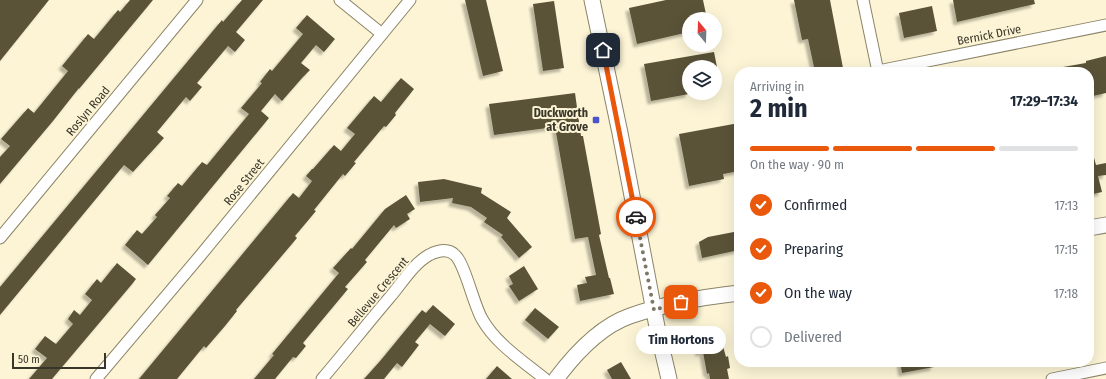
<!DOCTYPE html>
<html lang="en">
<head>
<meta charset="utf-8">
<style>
	body { margin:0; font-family:"Fira Sans Condensed",sans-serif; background:#f6f6f7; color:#1f2937; height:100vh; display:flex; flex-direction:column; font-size:15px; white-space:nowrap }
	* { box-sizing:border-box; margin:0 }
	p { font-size:13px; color:#747a83 }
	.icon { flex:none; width:22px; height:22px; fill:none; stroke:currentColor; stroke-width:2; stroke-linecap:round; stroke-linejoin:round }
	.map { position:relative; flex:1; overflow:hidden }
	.details { position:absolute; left:734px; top:67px; width:360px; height:300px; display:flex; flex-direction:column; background:#fff; border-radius:16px; box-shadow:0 4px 16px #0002 }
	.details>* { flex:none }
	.needle { width:26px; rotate:341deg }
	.buttons { position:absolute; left:682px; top:12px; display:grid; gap:8px }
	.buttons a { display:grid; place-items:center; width:40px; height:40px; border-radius:50%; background:#fff; box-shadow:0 4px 16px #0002; font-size:20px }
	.scale { position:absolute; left:12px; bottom:10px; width:94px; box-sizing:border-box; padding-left:4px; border:2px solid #383529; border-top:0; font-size:11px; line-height:14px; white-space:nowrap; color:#383529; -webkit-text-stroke:3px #fcf4d5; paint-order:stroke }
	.pin { position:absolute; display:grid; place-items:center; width:34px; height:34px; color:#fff; margin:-17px; border-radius:8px; box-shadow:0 2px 6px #0006 }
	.courier { position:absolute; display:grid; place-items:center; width:40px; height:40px; margin:-20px; border:3px solid #ea580c; border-radius:50%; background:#fff; color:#222; box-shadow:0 1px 5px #0007 }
	.bubble { position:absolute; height:28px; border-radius:14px; background:#fff; box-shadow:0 4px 16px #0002; font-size:13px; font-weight:700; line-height:28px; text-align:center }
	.summary em { font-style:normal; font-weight:700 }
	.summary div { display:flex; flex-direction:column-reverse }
	.summary { display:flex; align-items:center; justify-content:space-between; height:68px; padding:0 16px }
	h1 { font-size:26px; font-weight:700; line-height:30px }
	.bar { display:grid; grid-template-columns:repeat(4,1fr); gap:6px 4px; align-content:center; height:48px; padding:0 16px }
	.bar i { height:5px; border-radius:3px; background:#e0e1e3 }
	.bar .active { background:#ea580c }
	.bar p { grid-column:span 4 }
	ol { padding:0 16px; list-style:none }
	li { display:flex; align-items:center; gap:12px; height:44px }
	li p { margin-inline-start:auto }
	li .icon { padding:4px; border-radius:50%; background:#ea580c; color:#fff; stroke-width:4 }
	li:last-child { color:#747a83 }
	li i { width:22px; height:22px; border:2px solid #e0e1e3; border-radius:50% }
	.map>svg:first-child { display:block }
	.building { fill:#5a5338; filter:url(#shadow) }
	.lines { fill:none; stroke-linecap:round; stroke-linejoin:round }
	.street-casing { stroke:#8b8467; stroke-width:13 }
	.secondary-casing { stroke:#8b8467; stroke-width:17 }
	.street { stroke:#fff; stroke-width:11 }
	.secondary { stroke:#fff; stroke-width:15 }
	.done { stroke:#7d7865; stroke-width:4; stroke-dasharray:0 7.2 }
	.route { stroke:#ea580c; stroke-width:5 }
	.poi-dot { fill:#4e53c9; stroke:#fcf4d5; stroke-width:1.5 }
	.labels { text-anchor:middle; stroke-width:4; stroke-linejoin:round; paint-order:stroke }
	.street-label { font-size:12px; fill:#383529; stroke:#fcf4d5 }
	.poi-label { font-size:12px; font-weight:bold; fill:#383529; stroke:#fcf4d5; text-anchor:end }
</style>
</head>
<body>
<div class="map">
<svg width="1106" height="379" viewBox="0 0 1106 379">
	<defs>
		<filter id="shadow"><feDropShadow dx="-3.5" dy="3.5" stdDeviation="1" flood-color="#0004"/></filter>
	</defs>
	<rect width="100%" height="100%" fill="#fcf4d5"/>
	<g class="building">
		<polygon points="0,0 49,0 0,61"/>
		<polygon points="130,0 153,0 79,89 79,88 53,121 0,184 0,157 10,146 1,139 28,108 34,113 68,71 62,66 88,34 94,39 118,10 120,12"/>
		<polygon points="242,0 263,0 236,32 245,40 235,52 228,46 197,83 202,87 190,101 186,97 157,132 164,138 133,172 124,165 0,315 0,287 222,20 223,22"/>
		<polygon points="465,0 486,0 503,71 483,76"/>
		<polygon points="666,0 703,0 707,19 689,19 689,32 637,44 629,8"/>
		<polygon points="794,0 830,0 843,68 824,72 815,72 808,39 802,40"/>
		<polygon points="953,0 1034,0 1035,4 957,22"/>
		<polygon points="554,1 564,68 543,71 533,4"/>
		<polygon points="932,6 937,31 904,38 899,13"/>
		<polygon points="307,15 335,39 324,52 316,45 301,63 310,70 303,77 282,101 275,94 261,111 269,118 148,265 125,245 137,230 142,234 157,217 155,215 170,198 167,196 178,183 182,186 202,162 207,165 249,114 241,108 262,83 260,82 270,69 272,71 303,34 296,28"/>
		<polygon points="714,52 717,67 689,67 689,94 651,101 644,64"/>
		<polygon points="1106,56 1106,93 1093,96 1089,72 1063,72 1063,67 1086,63 1086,61"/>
		<polygon points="401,78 414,89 395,113 396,115 386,127 384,126 354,162 356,163 345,176 343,174 314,210 316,211 295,236 297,238 236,310 237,311 225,326 206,348 204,346 177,379 139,379 293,193 299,198 312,181 306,176 312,169 313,169 334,145 341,151 355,134 347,128 374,96 381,102"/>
		<polygon points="575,93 581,136 583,136 601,234 599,235 609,278 610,278 614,294 580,301 577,285 587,283 585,277 596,275 588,237 575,239 555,127 494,135 489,104"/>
		<polygon points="739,123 739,171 723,174 724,179 689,186 679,134"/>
		<polygon points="1093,154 1096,165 1106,163 1106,175 1098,176 1102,192 1089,195 1089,155"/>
		<polygon points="444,179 482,188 481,193 511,212 507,218 532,247 519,258 501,237 503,235 484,222 487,218 471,207 452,203 453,198 420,202 418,182"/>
		<polygon points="406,195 415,209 407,214 410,219 396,228 394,225 365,260 367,262 345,287 348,289 303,343 306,346 296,358 293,357 275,379 254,379 274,355 272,354 339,273 333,268 351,248 352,249 385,209"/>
		<polygon points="739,231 739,250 702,258 699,242 708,237"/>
		<polygon points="117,263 136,279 133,283 52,379 29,379 47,358 35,349 45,336 56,344 73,324 68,319 74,310 80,315 92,300 85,294 97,279 101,283"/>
		<polygon points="524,266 538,289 519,301 509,286 513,284 509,276"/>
		<polygon points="433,305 455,324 445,336 430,324 415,342 419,345 402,367 397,363 384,379 364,379 381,360 422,310 426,313"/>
		<polygon points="535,308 559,327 548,339 525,320"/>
		<polygon points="719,332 726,357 728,356 730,368 727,369 729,379 710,379 709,373 707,374 703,352 699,353 695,337"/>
		<polygon points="621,362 631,379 612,379 607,370"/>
		<polygon points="900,362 934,362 934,367 902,373"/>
		<polygon points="497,366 512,379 486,379"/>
	</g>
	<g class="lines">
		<g class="street-casing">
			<g id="street">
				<polyline points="340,0 382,34"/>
				<polyline points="863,0 878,72"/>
				<polyline points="878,71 1106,25"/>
				<polyline points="0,238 197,0"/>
				<polyline points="96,379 200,256 410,0"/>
				<path d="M322 379C345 352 367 324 390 297 402 283 413 264 429 255 437 251 448 248 455 255 465 264 473 303 482 319 496 344 523 361 545 379"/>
				<polyline points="1052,379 1106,368"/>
			</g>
		</g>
		<g class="secondary-casing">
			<g id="secondary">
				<polyline points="592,0 620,133 658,332 669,379"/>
				<polyline points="1089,228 1106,225"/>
				<path d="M556 379C574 355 601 326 630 316 664 304 703 297 739 293"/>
			</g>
		</g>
		<use href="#street" class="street"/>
		<use href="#secondary" class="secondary"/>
	</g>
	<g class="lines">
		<polyline class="done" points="636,217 654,310 681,302"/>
		<polyline class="route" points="603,50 636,217"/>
	</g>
	<rect class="poi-dot" x="592" y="116" width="8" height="8" rx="2"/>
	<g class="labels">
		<g class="street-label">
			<text transform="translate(989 35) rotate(-11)" y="4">Bernick Drive</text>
			<text transform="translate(88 111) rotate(-50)" y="4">Roslyn Road</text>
			<text transform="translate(244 182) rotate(-51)" y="4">Rose Street</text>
			<text transform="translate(378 292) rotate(-50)" y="4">Bellevue Crescent</text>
		</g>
		<g class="poi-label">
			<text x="588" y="117">Duckworth<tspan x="588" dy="14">at Grove</tspan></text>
		</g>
	</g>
</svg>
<div class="buttons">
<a><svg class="needle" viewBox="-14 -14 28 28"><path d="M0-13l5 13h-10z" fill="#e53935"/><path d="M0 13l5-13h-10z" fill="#747a83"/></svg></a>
<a><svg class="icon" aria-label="layers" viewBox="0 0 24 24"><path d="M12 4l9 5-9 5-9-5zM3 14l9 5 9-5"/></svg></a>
</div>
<div class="scale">50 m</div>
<div class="pin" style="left:681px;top:302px;background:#ea580c"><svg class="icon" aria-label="bag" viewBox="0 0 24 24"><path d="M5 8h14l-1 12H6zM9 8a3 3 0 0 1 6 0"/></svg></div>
<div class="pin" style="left:603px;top:50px;background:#1f2937"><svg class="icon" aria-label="home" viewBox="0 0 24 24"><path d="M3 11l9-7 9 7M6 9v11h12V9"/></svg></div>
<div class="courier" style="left:636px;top:217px"><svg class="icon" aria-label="car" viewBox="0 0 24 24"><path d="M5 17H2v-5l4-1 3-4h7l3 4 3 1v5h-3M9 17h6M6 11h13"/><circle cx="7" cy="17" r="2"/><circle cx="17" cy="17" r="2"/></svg></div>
<div class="bubble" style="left:636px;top:326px;width:90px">Tim Hortons</div>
<section class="details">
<div class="summary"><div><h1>2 min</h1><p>Arriving in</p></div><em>17:29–17:34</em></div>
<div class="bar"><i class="active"></i><i class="active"></i><i class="active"></i><i></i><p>On the way · 90 m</p></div>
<ol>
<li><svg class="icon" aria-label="check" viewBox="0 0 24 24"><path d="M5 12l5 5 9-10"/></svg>Confirmed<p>17:13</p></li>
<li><svg class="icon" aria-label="check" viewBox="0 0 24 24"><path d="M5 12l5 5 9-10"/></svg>Preparing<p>17:15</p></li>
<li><svg class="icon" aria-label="check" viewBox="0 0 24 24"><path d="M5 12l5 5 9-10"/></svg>On the way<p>17:18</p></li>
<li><i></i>Delivered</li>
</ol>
</section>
</div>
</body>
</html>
